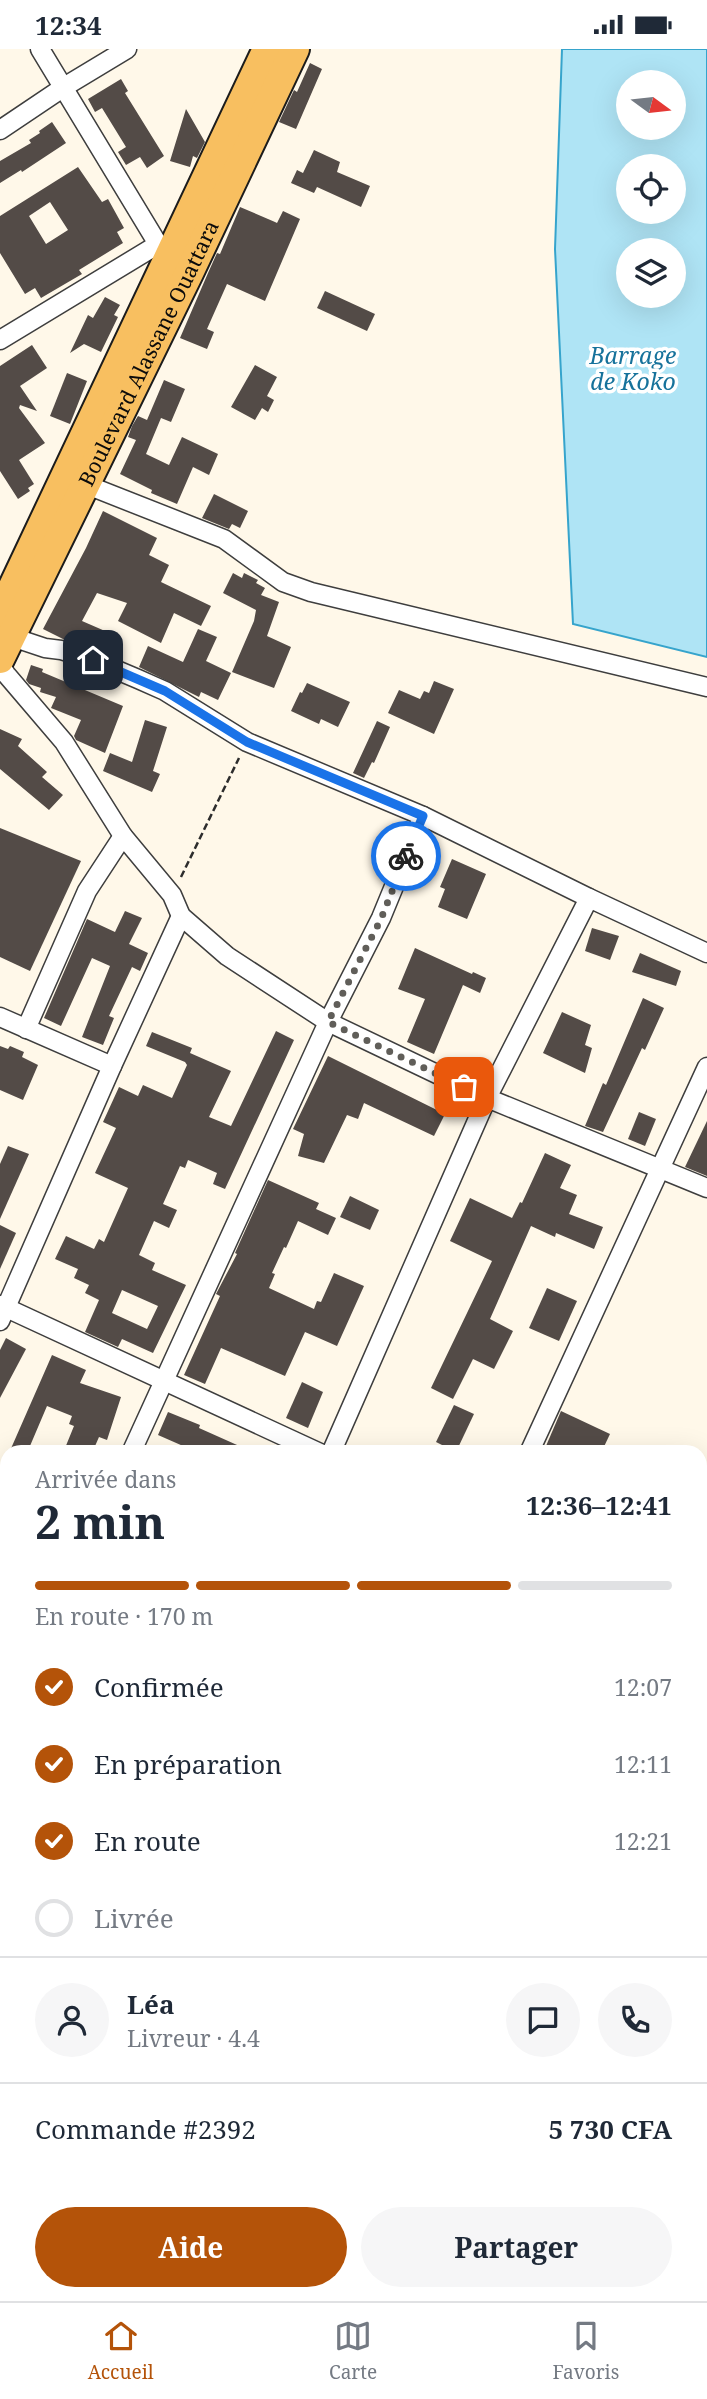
<!DOCTYPE html>
<html lang="fr">
<head>
<meta charset="utf-8">
<style>
	body { margin:0; font-family:"Noto Serif",serif; background:#f6f6f7; color:#1f2937; height:100vh; display:flex; flex-direction:column; font-size:26px; white-space:nowrap }
	* { box-sizing:border-box; margin:0 }
	p { font-size:23px; color:#747a83 }
	.icon { flex:none; width:38px; height:38px; fill:none; stroke:currentColor; stroke-width:2; stroke-linecap:round; stroke-linejoin:round }
	.map { position:relative; flex:1; overflow:hidden }
	.details { position:absolute; left:0px; top:1396px; width:707px; height:856px; display:flex; flex-direction:column; background:#fff; border-radius:21px 21px 0 0; box-shadow:0 7px 28px #0002 }
	.details>* { flex:none }
	.needle { width:46px; rotate:105deg }
	.tools { position:absolute; left:616px; top:21px; display:grid; gap:14px }
	.tools a { display:grid; place-items:center; width:70px; height:70px; border-radius:50%; background:#fff; box-shadow:0 7px 28px #0002; font-size:35px }
	.pin { position:absolute; display:grid; place-items:center; width:60px; height:60px; color:#fff; margin:-30px; border-radius:14px; box-shadow:0 4px 10px #0006 }
	.courier { position:absolute; display:grid; place-items:center; width:70px; height:70px; margin:-35px; border:5px solid #1a73e8; border-radius:50%; background:#fff; color:#222; box-shadow:0 2px 9px #0007 }
	.overview em { font-style:normal; font-weight:700 }
	.overview div { display:flex; flex-direction:column-reverse }
	.overview { display:flex; align-items:center; justify-content:space-between; height:119px; padding:0 35px }
	h1 { font-size:46px; font-weight:700; line-height:52px }
	.bar { display:grid; grid-template-columns:repeat(4,1fr); gap:10px 7px; align-content:center; height:84px; padding:0 35px }
	.bar i { height:9px; border-radius:5px; background:#e0e1e3 }
	.bar .selected { background:#b45309 }
	.bar p { grid-column:span 4 }
	.line { display:flex; align-items:center; gap:18px; padding:0 35px; border-top:2px solid #e0e1e3 }
	.line div { flex:1 }
	.round { display:grid; place-items:center; flex:none; width:74px; height:74px; border-radius:37px; background:#f6f6f7 }
	ol { padding:0 35px; list-style:none }
	li { display:flex; align-items:center; gap:21px; height:77px }
	li p { margin-inline-start:auto }
	li .icon { padding:7px; border-radius:50%; background:#b45309; color:#fff; stroke-width:4 }
	li:last-child { color:#747a83 }
	li i { width:38px; height:38px; border:4px solid #e0e1e3; border-radius:50% }
	.button { display:flex; gap:14px; margin-top:auto; padding:14px 35px }
	.button a { flex:1; height:80px; border-radius:42px; background:#b45309; color:#fff; font-size:28px; font-weight:700; line-height:80px; text-align:center }
	.button a+a { background:#f6f6f7; color:#1f2937 }
	.status { display:flex; justify-content:space-between; align-items:center; height:49px; padding:0 35px; background:#fff; direction:ltr }
	.status svg { height:19px; fill:currentColor }
	.tab-bar { display:flex; justify-content:space-around; align-items:center; height:98px; border-top:2px solid #e0e1e3; background:#fff; font-size:19px; color:#747a83 }
	.tab-bar a { display:grid; justify-items:center; gap:4px }
	.tab-bar .selected { color:#b45309 }
	.map>svg:first-child { display:block }
	.water { fill:#afe4f5; stroke:#36a4cc; stroke-width:2; fill-rule:evenodd }
	.lines { fill:none; stroke-linecap:round; stroke-linejoin:round }
	.stream { stroke:#36a4cc; stroke-width:5 }
	.building { fill:#534b47; fill-rule:evenodd }
	.minor-casing { stroke:#3e3e3e; stroke-width:21 }
	.primary-casing { stroke:#1c1c1c; stroke-width:32 }
	.path { stroke:#2d2d2d; stroke-width:2.5; stroke-dasharray:7 3.5; stroke-linecap:butt }
	.minor { stroke:#fff; stroke-width:18 }
	.primary { stroke:#f8bf60; stroke-width:28 }
	.done { stroke:#605e59; stroke-width:7; stroke-dasharray:0 12.6 }
	.route { stroke:#1a73e8; stroke-width:9 }
	.labels { text-anchor:middle; stroke-width:7; stroke-linejoin:round; paint-order:stroke }
	.street-label { font-size:21px; fill:#0b0b0b; stroke:#fff }
	.water-label { font-size:23px; font-style:italic; fill:#16729b; stroke:#fff }
</style>
</head>
<body>
<div class="status"><b>12:34</b><svg viewBox="0 0 49 12"><path d="M0 12V9h3v3zM5 12V6h3v6zM10 12V3h3v9zM15 12V0h3v12zM26 1h20v11H26zM47 4h2v5h-2z"/></svg></div>
<div class="map">
<svg width="707" height="2252" viewBox="0 0 707 2252">
	<rect width="100%" height="100%" fill="#fff8e9"/>
	<path class="water" d="M562 0H707V608L573 575 555 200ZM628 33H674V79H628ZM628 117H674V163H628ZM628 201H674V247H628Z"/>
	<g class="lines">
		<g class="stream">
			<polyline points="700,2008 707,1997"/>
			<polyline points="700,2092 707,2100"/>
			<polyline points="700,2163 707,2155"/>
		</g>
	</g>
	<g class="building">
		<polygon points="310,14 322,20 296,80 279,73 294,41 297,43"/>
		<polygon points="121,30 128,42 125,44 164,107 147,119 140,108 126,116 118,103 126,98 102,59 95,63 88,50"/>
		<polygon points="186,60 205,93 197,109 193,107 190,118 170,112"/>
		<polygon points="52,73 66,94 22,123 21,121 0,134 0,112 31,94 29,91 40,84 39,82"/>
		<polygon points="314,101 340,113 337,123 370,137 361,158 317,138 314,144 291,134 297,121 303,124"/>
		<path d="M78 118 102 153 108 150 124 179 117 183 123 194 79 221 82 225 41 249 35 239 25 245 0 204V167ZM50 153 68 181 46 195 29 167Z"/>
		<polygon points="240,158 275,173 277,174 283,162 300,170 265,252 227,235 207,280 214,283 207,300 180,289 208,224 217,204 220,205"/>
		<polygon points="325,242 375,265 367,282 317,259"/>
		<polygon points="105,248 120,256 114,266 118,268 101,303 84,295 70,304 88,266 93,269"/>
		<polygon points="32,296 47,319 20,337 37,362 20,356 19,359 45,394 19,411 34,435 28,439 30,442 18,450 0,422 0,317"/>
		<polygon points="255,316 277,328 267,347 274,351 268,363 262,359 255,371 231,358"/>
		<polygon points="67,324 87,332 70,375 50,367"/>
		<polygon points="164,331 185,340 171,373 161,369 146,405 169,416 182,388 218,405 209,426 193,418 177,455 151,444 152,441 120,425 136,391 128,388 132,377 138,367 147,371"/>
		<polygon points="214,445 248,462 240,479 232,475 229,480 202,469"/>
		<polygon points="103,462 157,489 149,506 169,516 161,533 211,557 201,577 174,564 161,594 118,572 127,554 97,544 82,572 105,582 98,601 63,590 43,580 86,499"/>
		<polygon points="233,524 242,529 244,524 258,531 256,534 265,539 261,546 279,553 267,587 291,598 274,639 232,623 254,572 256,561 223,544"/>
		<polygon points="198,580 217,588 206,612 231,624 218,651 201,643 199,648 139,618 148,597 183,613"/>
		<polygon points="31,616 43,620 42,623 123,657 105,704 76,691 74,687 81,671 51,659 56,648 40,643 41,639 29,635 26,631"/>
		<polygon points="434,632 454,640 434,685 388,664 399,641 420,650 424,642 429,644"/>
		<polygon points="307,634 350,653 338,678 321,670 319,675 291,662 300,643 302,644"/>
		<polygon points="145,671 167,678 153,722 160,725 152,743 103,722 110,704 132,713"/>
		<polygon points="377,672 390,678 374,714 372,713 364,729 353,724"/>
		<polygon points="0,680 22,690 18,697 47,723 42,728 63,746 49,761 0,720"/>
		<polygon points="0,779 81,812 30,922 0,908"/>
		<polygon points="452,810 486,825 467,870 438,858 445,840 440,838"/>
		<polygon points="125,862 142,869 129,895 148,904 140,922 132,918 109,967 114,969 103,996 82,988 110,917 92,909 61,977 44,969 87,870 115,883"/>
		<polygon points="592,879 619,887 610,911 585,902"/>
		<polygon points="415,899 472,925 473,923 486,929 480,944 463,936 434,1005 407,993 425,950 398,940"/>
		<polygon points="640,904 681,922 676,937 632,923"/>
		<polygon points="643,949 664,959 645,1001 642,999 603,1083 585,1077 603,1034 606,1036"/>
		<polygon points="562,963 591,976 585,996 592,999 585,1024 543,1004"/>
		<path d="M276 982 294 991 225 1140 213 1135 217 1124 188 1111 185 1119 180 1117 163 1155 177 1161 169 1179 154 1172 139 1206 155 1214 152 1221 186 1236 153 1304 122 1290 118 1298 85 1283 99 1251 85 1244 89 1236 74 1229 78 1220 55 1210 66 1187 94 1200 99 1190 104 1193 128 1139 95 1124 116 1079 103 1073 119 1038 138 1047 143 1036 172 1049 187 1016 185 1013 146 997 152 983 192 999 190 1004 231 1022 209 1068 231 1077ZM122 1241 158 1257 147 1280 112 1264Z"/>
		<polygon points="0,997 8,1000 10,997 24,1003 22,1008 38,1016 23,1051 0,1041"/>
		<polygon points="328,1007 445,1065 434,1087 364,1054 358,1070 347,1066 324,1114 298,1107 304,1085 293,1080"/>
		<polygon points="639,1063 656,1070 645,1097 628,1090"/>
		<polygon points="707,1072 707,1127 685,1118"/>
		<polygon points="8,1097 29,1105 0,1170 0,1115"/>
		<polygon points="545,1104 571,1116 560,1139 577,1146 569,1165 603,1178 594,1200 556,1184 555,1188 531,1177 490,1270 513,1282 494,1320 473,1310 453,1350 431,1339 492,1212 450,1192 470,1149 512,1169 520,1153 522,1154"/>
		<polygon points="268,1131 319,1154 316,1160 336,1169 328,1186 298,1172 286,1199 284,1198 272,1224 275,1225 269,1239 314,1260 317,1252 321,1253 334,1224 364,1237 337,1297 305,1283 285,1327 221,1299 205,1335 184,1326 220,1247 216,1245 237,1205 235,1204"/>
		<polygon points="350,1147 379,1161 370,1181 340,1168"/>
		<polygon points="0,1176 16,1184 0,1220"/>
		<polygon points="547,1239 577,1252 559,1292 529,1279"/>
		<polygon points="6,1289 26,1300 0,1349 0,1301"/>
		<polygon points="52,1306 86,1321 80,1334 121,1348 107,1391 99,1388 92,1404 63,1404 74,1377 69,1375 72,1367 47,1357 27,1404 9,1404"/>
		<polygon points="302,1333 323,1343 308,1379 286,1369"/>
		<polygon points="454,1356 474,1365 456,1403 436,1393"/>
		<polygon points="561,1362 610,1385 601,1404 543,1404"/>
		<polygon points="168,1363 200,1376 199,1379 255,1404 199,1404 158,1386"/>
	</g>
	<g class="lines">
		<g class="minor-casing">
			<g id="minor">
				<polyline points="40,0 170,215"/>
				<polyline points="0,81 64,38 127,0"/>
				<polyline points="0,291 157,196"/>
				<polyline points="77,432 224,490 283,533 311,543 707,638"/>
				<polyline points="3,585 45,599 61,601 93,611 138,630 165,642 247,693 423,767 589,849 707,904"/>
				<polyline points="0,616 6,625 64,693 123,787 172,846 181,867 227,907 328,973 487,1049 707,1139"/>
				<polyline points="0,968 112,1017"/>
				<polyline points="26,980 87,842 123,787"/>
				<polyline points="0,1256 320,1404"/>
				<polyline points="0,1272 112,1017 181,867"/>
				<polyline points="131,1404 328,973 381,869 423,767"/>
				<polyline points="331,1404 487,1049 589,849"/>
				<polyline points="529,1404 707,1018"/>
				<polyline points="700,1509 707,1493"/>
				<polyline points="0,1666 7,1671"/>
				<polyline points="0,1843 7,1848"/>
				<polyline points="0,2020 7,2024"/>
				<polyline points="0,2138 7,2121"/>
				<polyline points="587,2245 596,2252"/>
				<polyline points="376,2252 381,2245"/>
			</g>
		</g>
		<g class="primary-casing">
			<g id="primary">
				<polyline points="0,565 267,0"/>
				<path id="s1" d="M0 610 189 224 295 0"/>
				<polyline points="0,1597 7,1598"/>
				<polyline points="700,1651 707,1652"/>
			</g>
		</g>
		<polyline class="path" points="181,828 239,709"/>
		<use href="#minor" class="minor"/>
		<use href="#primary" class="primary"/>
	</g>
	<g class="lines">
		<polyline class="done" points="406,807 381,870 328,973 464,1038"/>
		<polyline class="route" points="93,611 165,642 247,693 423,767 406,807"/>
	</g>
	<g class="labels">
		<g class="street-label">
			<text dy="7" stroke="none"><textPath href="#s1" startOffset="340">Boulevard Alassane Ouattara</textPath></text>
		</g>
		<g class="water-label">
			<text x="633" y="315">Barrage<tspan x="633" dy="26">de Koko</tspan></text>
		</g>
	</g>
</svg>
<div class="tools">
<a><svg class="needle" viewBox="-14 -14 28 28"><path d="M0-13l5 13h-10z" fill="#e53935"/><path d="M0 13l5-13h-10z" fill="#747a83"/></svg></a>
<a><svg class="icon" aria-label="locate" viewBox="0 0 24 24"><circle cx="12" cy="12" r="6"/><path d="M12 2v4M12 18v4M2 12h4M18 12h4"/></svg></a>
<a><svg class="icon" aria-label="layers" viewBox="0 0 24 24"><path d="M12 4l9 5-9 5-9-5zM3 14l9 5 9-5"/></svg></a>
</div>
<div class="pin" style="left:464px;top:1038px;background:#ea580c"><svg class="icon" aria-label="bag" viewBox="0 0 24 24"><path d="M5 8h14l-1 12H6zM9 8a3 3 0 0 1 6 0"/></svg></div>
<div class="pin" style="left:93px;top:611px;background:#1f2937"><svg class="icon" aria-label="home" viewBox="0 0 24 24"><path d="M3 11l9-7 9 7M6 9v11h12V9"/></svg></div>
<div class="courier" style="left:406px;top:807px"><svg class="icon" aria-label="bike" viewBox="0 0 24 24"><circle cx="6" cy="16" r="4"/><circle cx="18" cy="16" r="4"/><path d="M6 16l4-8h5l3 8M10 8l3 8H6M13 5h3"/></svg></div>
<section class="details">
<div class="overview"><div><h1>2 min</h1><p>Arrivée dans</p></div><em>12:36–12:41</em></div>
<div class="bar"><i class="selected"></i><i class="selected"></i><i class="selected"></i><i></i><p>En route · 170 m</p></div>
<ol>
<li><svg class="icon" aria-label="check" viewBox="0 0 24 24"><path d="M5 12l5 5 9-10"/></svg>Confirmée<p>12:07</p></li>
<li><svg class="icon" aria-label="check" viewBox="0 0 24 24"><path d="M5 12l5 5 9-10"/></svg>En préparation<p>12:11</p></li>
<li><svg class="icon" aria-label="check" viewBox="0 0 24 24"><path d="M5 12l5 5 9-10"/></svg>En route<p>12:21</p></li>
<li><i></i>Livrée</li>
</ol>
<div class="line" style="height:126px"><a class="round"><svg class="icon" aria-label="person" viewBox="0 0 24 24"><circle cx="12" cy="8" r="4"/><path d="M4 21q1-7 8-7t8 7"/></svg></a><div><b>Léa</b><p>Livreur · 4.4</p></div><a class="round"><svg class="icon" aria-label="chat" viewBox="0 0 24 24"><path d="M4 5h16v11H9l-5 4z"/></svg></a><a class="round"><svg class="icon" aria-label="phone" viewBox="0 0 24 24"><path d="M5 4h4l2 5-3 2q2 4 5 5l2-3 5 2v4C11 20 4 13 5 4z"/></svg></a></div>
<div class="line" style="height:91px"><div>Commande #2392</div><b>5 730 CFA</b></div>
<div class="button"><a>Aide</a><a>Partager</a></div>
</section>
</div>
<nav class="tab-bar">
<a class="selected"><svg class="icon" aria-label="home" viewBox="0 0 24 24"><path d="M3 11l9-7 9 7M6 9v11h12V9"/></svg>Accueil</a>
<a><svg class="icon" aria-label="map" viewBox="0 0 24 24"><path d="M3 6l6-2 6 2 6-2v14l-6 2-6-2-6 2zM9 4v14M15 6v14"/></svg>Carte</a>
<a><svg class="icon" aria-label="saved" viewBox="0 0 24 24"><path d="M7 4h10v16l-5-4-5 4z"/></svg>Favoris</a>
</nav>
</body>
</html>
